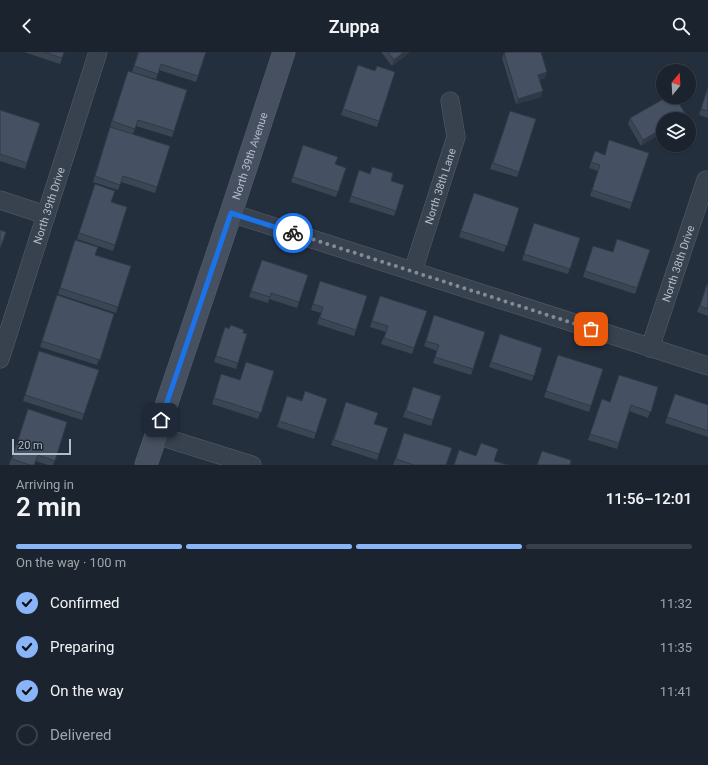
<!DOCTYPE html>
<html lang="en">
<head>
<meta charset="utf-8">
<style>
	body { margin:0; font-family:Roboto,sans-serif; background:#242b36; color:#f1f3f6; height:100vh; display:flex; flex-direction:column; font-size:15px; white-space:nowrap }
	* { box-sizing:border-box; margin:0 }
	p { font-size:13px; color:#a0a4aa }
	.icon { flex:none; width:22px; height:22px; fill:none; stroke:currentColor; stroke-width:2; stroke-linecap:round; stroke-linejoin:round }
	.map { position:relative; height:413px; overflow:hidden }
	.drawer { display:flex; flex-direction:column; background:#1b232e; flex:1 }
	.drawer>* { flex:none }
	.needle { width:26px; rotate:18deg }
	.controls { position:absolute; left:656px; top:12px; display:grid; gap:8px }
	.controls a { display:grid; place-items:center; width:40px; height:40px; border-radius:50%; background:#1b232e; box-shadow:0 1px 3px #0004,0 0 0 1px #39404a; font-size:20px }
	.scale { position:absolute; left:12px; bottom:10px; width:59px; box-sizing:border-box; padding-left:4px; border:2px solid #b4bcc9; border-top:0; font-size:11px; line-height:14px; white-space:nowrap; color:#b4bcc9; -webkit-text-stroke:3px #1d2633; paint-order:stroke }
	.pin { position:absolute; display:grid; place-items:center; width:34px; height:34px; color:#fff; margin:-17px; border-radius:8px; box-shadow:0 2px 6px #0006 }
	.courier { position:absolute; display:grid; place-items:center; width:40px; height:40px; margin:-20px; border:3px solid #1a73e8; border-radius:50%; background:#fff; color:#222; box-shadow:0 1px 5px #0007 }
	.overview em { font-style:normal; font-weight:600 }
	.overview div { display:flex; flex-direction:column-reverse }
	.overview { display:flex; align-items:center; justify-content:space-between; height:68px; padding:0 16px }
	h1 { font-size:26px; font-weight:600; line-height:30px }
	.bar { display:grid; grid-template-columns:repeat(4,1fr); gap:6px 4px; align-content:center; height:48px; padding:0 16px }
	.bar i { height:5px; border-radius:3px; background:#39404a }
	.bar .selected { background:#8ab4f8 }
	.bar p { grid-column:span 4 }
	ol { padding:0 16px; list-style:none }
	li { display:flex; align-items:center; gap:12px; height:44px }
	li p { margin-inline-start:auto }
	li .icon { padding:4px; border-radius:50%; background:#8ab4f8; color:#111; stroke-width:4 }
	li:last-child { color:#a0a4aa }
	li i { width:22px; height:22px; border:2px solid #39404a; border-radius:50% }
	header { display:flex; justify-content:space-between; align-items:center; height:52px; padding:0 16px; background:#1b232e; font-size:18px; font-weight:600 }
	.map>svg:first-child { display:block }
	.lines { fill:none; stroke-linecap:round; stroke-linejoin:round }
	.street-casing { stroke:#565f6c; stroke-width:19 }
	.secondary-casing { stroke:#565f6c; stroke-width:23 }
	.street { stroke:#38414e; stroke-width:18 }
	.secondary { stroke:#465061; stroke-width:22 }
	.wall { fill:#3b4654 }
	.shaded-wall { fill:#303945 }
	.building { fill:#455162; stroke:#303945 }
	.done { stroke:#828b98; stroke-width:4; stroke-dasharray:0 7.2 }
	.route { stroke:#1a73e8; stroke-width:5 }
	.labels { text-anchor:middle; stroke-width:4; stroke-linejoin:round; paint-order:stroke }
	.street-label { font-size:11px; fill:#b4bcc9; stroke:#1d2633 }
</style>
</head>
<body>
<header><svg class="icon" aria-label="back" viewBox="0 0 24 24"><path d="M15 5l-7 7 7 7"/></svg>Zuppa<svg class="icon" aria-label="search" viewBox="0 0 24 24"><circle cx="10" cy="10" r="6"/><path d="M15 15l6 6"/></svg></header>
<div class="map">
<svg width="708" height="413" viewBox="0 0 708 413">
	<rect width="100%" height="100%" fill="#242f3e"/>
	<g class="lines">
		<g class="street-casing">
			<g id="street">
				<polyline points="0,148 46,163"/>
				<polyline points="231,161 708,314"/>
				<path id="s1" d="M413 219 456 85 450 49"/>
				<path id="s2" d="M650 296 706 128"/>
				<path id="s3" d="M0 307 98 0"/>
				<polyline points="156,383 252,413"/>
			</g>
		</g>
		<g class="secondary-casing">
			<g id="secondary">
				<path id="s4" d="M146 413 231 161 284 0"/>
			</g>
		</g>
		<use href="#street" class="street"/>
		<use href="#secondary" class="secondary"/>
	</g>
	<g class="wall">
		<polygon points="24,0 64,0 60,12"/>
		<polygon points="138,0 206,0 196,30 159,18 156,27 132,20"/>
		<polygon points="381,0 410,0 392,14"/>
		<polygon points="504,1 547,20 545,26 539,28 541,45 516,52 502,6"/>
		<polygon points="358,13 375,19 395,20 377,75 341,63"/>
		<polygon points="128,19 187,38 172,85 136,74 133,82 157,135 155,141 121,130 118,138 93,130 108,81 124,80 110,75"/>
		<polygon points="708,34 708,66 699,63"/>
		<polygon points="0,59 40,71 25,117 0,109"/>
		<polygon points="510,59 536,67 517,125 490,117"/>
		<polygon points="686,63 684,67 663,67 641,94 628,72 630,66"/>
		<polygon points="303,93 335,112 346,116 336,145 291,130"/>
		<polygon points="649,101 630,157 590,144 598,119 589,116 593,105 604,103"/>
		<polygon points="359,118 404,133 394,164 349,150"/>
		<polygon points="95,132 111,150 127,155 113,199 77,187"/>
		<polygon points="474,141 519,156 504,200 459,185"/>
		<polygon points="534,171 580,186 568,222 522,208"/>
		<polygon points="73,194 95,203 118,255 116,261 58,242"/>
		<polygon points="593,194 612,200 650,198 635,242 583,225"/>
		<polygon points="262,208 308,223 297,256 269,247 268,251 249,245"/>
		<polygon points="320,229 367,244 354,284 317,272 321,261 311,258"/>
		<polygon points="707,232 708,233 708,264 697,260"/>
		<polygon points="57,243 114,262 97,313 40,295"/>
		<polygon points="380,244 427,259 412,302 381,292 386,280 370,275"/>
		<polygon points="434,263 485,280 471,323 433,311 437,299 424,294"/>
		<polygon points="225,275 247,282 236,317 214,310"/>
		<polygon points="500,282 542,296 532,329 489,315"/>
		<polygon points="39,299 99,318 82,368 23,349"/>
		<polygon points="558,303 603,317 589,360 544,345"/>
		<polygon points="274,319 258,367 212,352 221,322 240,328"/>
		<polygon points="413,335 441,344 431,374 403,365"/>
		<polygon points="658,335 648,366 629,359 617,397 588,388 602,347 610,350"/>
		<polygon points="675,342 708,353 708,385 665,371"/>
		<polygon points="287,344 302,348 327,347 314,387 277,375"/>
		<polygon points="346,350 374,372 388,376 377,408 331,393"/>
		<polygon points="28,357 67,370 53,413 48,413 36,409 34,413 9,413"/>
		<polygon points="404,381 446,413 393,413"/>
	</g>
	<g class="shaded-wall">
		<polygon points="404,0 410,0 392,14 394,8"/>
		<polygon points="547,20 545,26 536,29 538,23"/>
		<polygon points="543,39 541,45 516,52 518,47"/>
		<polygon points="686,63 684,67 679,67"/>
		<polygon points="663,76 663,81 641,94 643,88"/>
	</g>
	<g class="building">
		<polygon points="44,0 64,0 62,6"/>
		<polygon points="139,0 206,0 198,24 161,12 158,22 134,14"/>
		<polygon points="388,0 404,0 394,8"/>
		<polygon points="507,0 541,0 547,20 538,23 543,39 518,47 504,1"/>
		<polygon points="358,13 375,19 377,14 395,20 379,69 343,57"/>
		<polygon points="128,19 187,38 174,79 138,68 135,77 112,69"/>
		<polygon points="708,35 708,59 701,57"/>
		<polygon points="667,45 675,45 686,63 679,67 663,67 663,76 643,88 630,66"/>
		<polygon points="0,58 40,71 27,111 0,102"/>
		<polygon points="510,59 536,67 519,120 493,111"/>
		<polygon points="110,75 170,94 157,135 123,124 120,133 95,124"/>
		<polygon points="609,88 649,101 632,151 592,138 600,113 591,110 595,99 605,103"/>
		<polygon points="303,93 338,105 335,112 346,116 338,140 293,125"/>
		<polygon points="372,115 393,121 391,129 404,133 396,159 351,144 359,118 370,122"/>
		<polygon points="95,132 115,139 111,150 127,155 115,193 79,181"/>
		<polygon points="474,141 519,156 507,194 461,179"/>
		<polygon points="534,171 580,186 570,217 524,202"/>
		<polygon points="0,178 6,180 0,197"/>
		<polygon points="617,187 650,198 637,236 585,219 593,194 613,200"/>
		<polygon points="75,188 98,195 95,203 131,214 118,255 60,236"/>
		<polygon points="262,208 308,223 299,250 271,241 270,245 251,239"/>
		<polygon points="320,229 367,244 356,278 320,266 323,255 313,252"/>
		<polygon points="707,232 708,233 708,257 700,254"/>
		<polygon points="57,243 114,262 100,308 42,289"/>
		<polygon points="380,244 427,259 414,296 384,286 388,274 372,269"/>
		<polygon points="434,263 485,280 473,317 435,305 439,293 426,289"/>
		<polygon points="231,273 244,278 243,281 247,282 238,311 216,304 225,275 229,277"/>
		<polygon points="500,282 542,296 534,324 491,310"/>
		<polygon points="39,299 99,318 84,362 25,343"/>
		<polygon points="558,303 603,317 591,354 546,339"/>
		<polygon points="246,310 274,319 261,361 214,346 221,322 240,328"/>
		<polygon points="619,323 658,335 651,360 631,353 619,391 590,382 602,347 610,350"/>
		<polygon points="413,335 441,344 433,368 406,359"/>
		<polygon points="305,339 327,347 316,381 279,369 287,344 302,349"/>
		<polygon points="675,342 708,353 708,379 667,365"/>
		<polygon points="346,350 378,361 374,372 388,376 379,402 334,388"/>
		<polygon points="28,357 67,370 55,409 38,403 34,413 30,413 12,407"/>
		<polygon points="404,381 452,396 446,413 414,413 396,407"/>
		<polygon points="481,391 498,397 494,409 508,413 454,413 459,398 476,404"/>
		<polygon points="542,399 571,408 570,413 537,413"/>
	</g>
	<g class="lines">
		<polyline class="done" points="293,181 591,277"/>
		<polyline class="route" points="161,368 231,161 293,181"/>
	</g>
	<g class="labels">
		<g class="street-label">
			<text dy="4" stroke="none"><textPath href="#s4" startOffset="326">North 39th Avenue</textPath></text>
			<text dy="4" stroke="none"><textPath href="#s1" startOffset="89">North 38th Lane</textPath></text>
			<text dy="4" stroke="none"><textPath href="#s3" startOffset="161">North 39th Drive</textPath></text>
			<text dy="4" stroke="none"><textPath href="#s2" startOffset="89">North 38th Drive</textPath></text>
		</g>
	</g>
</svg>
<div class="controls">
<a><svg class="needle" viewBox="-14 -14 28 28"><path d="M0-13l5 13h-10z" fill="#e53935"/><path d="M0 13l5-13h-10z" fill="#a0a4aa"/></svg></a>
<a><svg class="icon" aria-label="layers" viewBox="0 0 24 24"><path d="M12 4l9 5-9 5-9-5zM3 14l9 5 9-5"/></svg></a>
</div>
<div class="scale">20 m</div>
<div class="pin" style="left:591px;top:277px;background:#ea580c"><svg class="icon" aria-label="bag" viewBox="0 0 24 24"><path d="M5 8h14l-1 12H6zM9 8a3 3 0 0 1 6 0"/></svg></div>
<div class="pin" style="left:161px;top:368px;background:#1f2937"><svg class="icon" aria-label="home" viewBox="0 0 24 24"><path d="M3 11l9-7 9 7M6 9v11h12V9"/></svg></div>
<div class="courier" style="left:293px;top:181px"><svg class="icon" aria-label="bike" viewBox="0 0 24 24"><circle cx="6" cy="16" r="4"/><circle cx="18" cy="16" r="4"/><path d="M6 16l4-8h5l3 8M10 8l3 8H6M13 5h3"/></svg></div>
</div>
<section class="drawer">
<div class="overview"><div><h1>2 min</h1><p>Arriving in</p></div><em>11:56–12:01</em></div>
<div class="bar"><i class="selected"></i><i class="selected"></i><i class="selected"></i><i></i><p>On the way · 100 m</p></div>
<ol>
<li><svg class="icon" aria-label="check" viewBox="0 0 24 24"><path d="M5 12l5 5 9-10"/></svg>Confirmed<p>11:32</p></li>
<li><svg class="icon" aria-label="check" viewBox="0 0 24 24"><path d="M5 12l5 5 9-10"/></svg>Preparing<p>11:35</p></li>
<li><svg class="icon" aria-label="check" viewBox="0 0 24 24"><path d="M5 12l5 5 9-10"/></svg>On the way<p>11:41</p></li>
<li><i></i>Delivered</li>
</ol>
</section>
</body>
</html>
